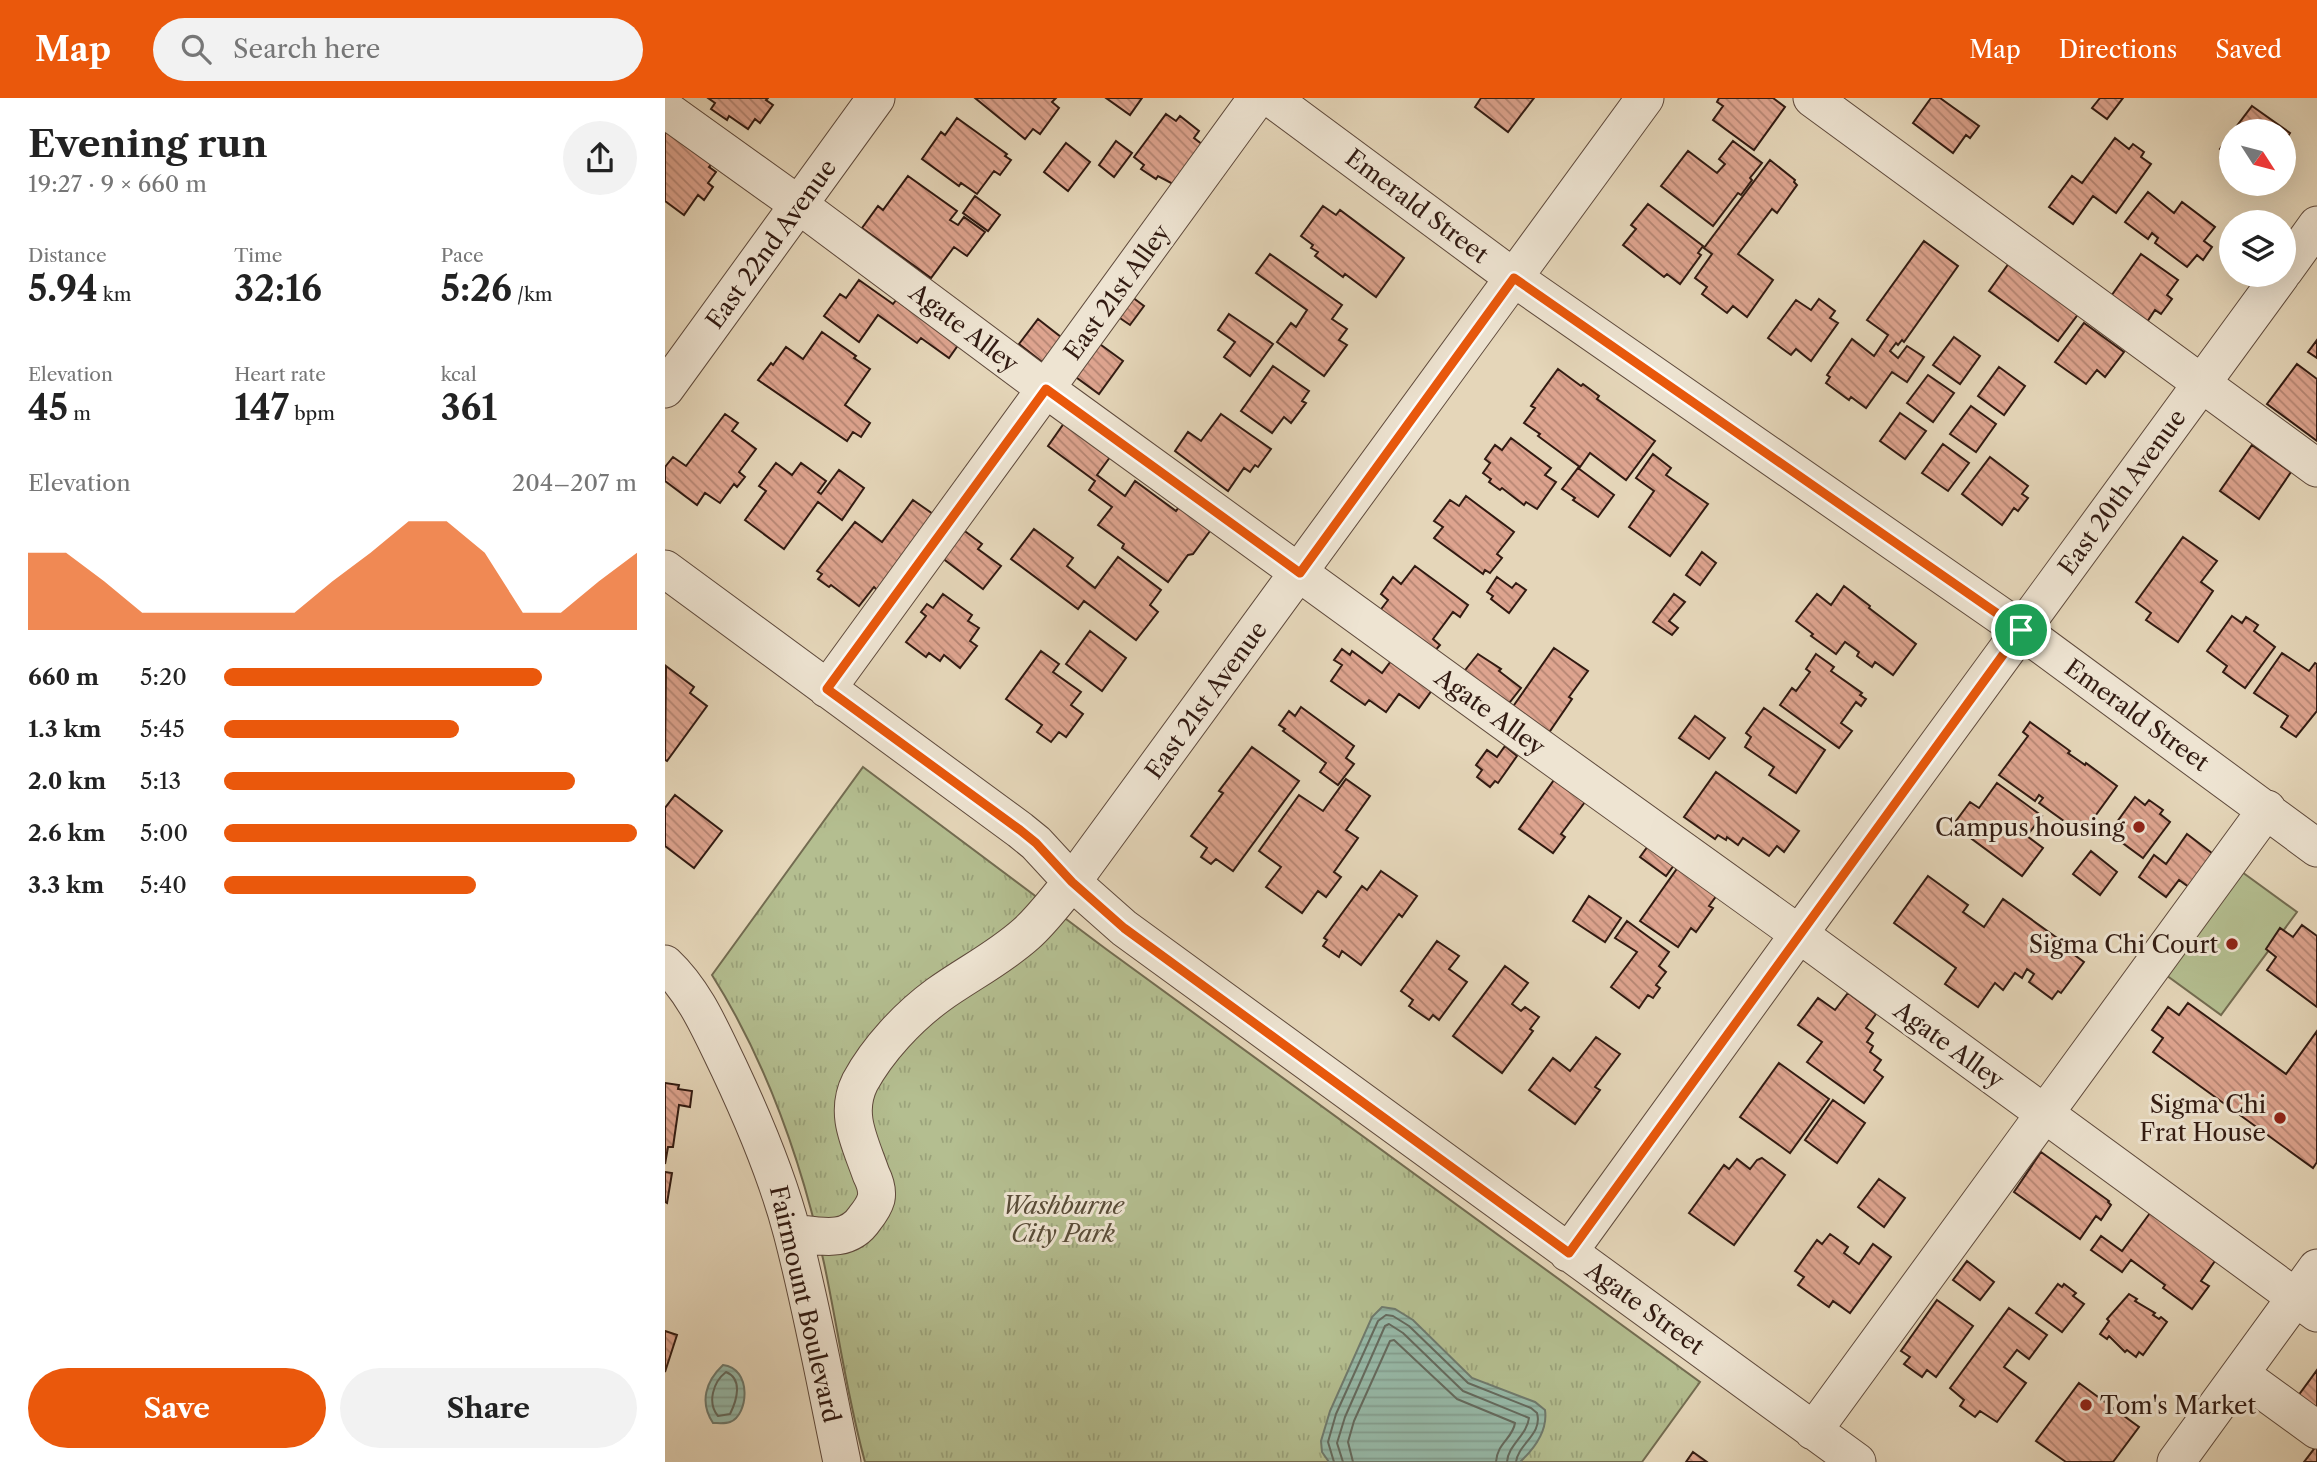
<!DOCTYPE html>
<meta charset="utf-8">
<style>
:root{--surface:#fff;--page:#f2f2f2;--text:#222;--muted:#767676;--accent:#ea580c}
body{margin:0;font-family:"Libre Caslon Text",serif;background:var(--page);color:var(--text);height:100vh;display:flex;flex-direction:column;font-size:26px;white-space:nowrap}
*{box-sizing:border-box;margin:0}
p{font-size:23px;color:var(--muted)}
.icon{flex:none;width:38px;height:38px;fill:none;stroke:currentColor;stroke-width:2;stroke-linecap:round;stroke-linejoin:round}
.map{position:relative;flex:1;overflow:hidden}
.side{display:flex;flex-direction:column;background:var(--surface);width:665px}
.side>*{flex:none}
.needle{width:46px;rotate:126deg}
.buttons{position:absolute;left:1554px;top:21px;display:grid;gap:14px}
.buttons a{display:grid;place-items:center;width:77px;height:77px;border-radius:50%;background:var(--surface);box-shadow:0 7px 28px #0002;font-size:35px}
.pin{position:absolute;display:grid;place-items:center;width:60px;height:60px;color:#fff;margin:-30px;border:4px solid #fff;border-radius:50%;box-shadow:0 2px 7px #0007}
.round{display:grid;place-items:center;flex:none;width:74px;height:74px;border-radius:37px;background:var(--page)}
.summary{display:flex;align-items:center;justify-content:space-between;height:119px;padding:0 28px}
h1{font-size:38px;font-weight:800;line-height:52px}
.metrics{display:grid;grid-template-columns:repeat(3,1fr);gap:10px;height:119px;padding:7px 28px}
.metrics div{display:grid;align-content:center}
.metrics b{font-size:35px;font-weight:800}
.metrics small{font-size:19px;font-weight:400}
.metrics p{font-size:19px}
.chart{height:196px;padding:14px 28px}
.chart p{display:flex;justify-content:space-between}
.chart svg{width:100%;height:126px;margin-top:7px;fill:var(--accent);opacity:.7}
.button{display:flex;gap:14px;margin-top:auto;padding:14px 28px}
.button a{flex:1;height:80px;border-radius:42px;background:var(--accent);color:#fff;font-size:28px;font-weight:800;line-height:80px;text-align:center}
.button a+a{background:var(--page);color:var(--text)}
ul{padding:0 28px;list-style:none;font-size:23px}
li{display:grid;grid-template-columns:112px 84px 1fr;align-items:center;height:52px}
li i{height:18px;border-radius:9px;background:var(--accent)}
header{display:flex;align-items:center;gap:42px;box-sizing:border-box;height:98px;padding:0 35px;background:var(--accent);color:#fff}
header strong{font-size:33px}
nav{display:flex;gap:38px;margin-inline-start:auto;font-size:24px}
.search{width:490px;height:63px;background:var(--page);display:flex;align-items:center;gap:18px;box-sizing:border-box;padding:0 24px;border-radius:38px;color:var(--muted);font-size:26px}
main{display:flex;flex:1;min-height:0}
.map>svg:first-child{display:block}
</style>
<header>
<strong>Map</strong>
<div class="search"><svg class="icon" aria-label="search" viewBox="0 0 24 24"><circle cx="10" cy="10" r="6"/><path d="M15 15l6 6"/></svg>Search here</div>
<nav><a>Map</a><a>Directions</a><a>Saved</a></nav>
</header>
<main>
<section class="side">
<div class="summary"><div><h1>Evening run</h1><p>19:27 · 9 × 660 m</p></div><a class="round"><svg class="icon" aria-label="share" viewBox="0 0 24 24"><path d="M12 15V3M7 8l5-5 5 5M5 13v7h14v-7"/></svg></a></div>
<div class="metrics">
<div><p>Distance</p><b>5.94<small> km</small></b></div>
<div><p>Time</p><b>32:16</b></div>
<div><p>Pace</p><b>5:26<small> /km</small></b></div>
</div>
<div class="metrics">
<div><p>Elevation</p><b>45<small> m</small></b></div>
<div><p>Heart rate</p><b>147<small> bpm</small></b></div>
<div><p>kcal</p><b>361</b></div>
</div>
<div class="chart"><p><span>Elevation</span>204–207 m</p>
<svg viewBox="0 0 160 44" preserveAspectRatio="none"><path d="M0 44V17L10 17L20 27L30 38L40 38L50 38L60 38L70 38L80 27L90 17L100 6L110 6L120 17L130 38L140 38L150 27L160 17V44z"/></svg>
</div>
<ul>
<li><b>660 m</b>5:20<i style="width:77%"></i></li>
<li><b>1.3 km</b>5:45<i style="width:57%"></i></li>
<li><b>2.0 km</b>5:13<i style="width:85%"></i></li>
<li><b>2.6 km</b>5:00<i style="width:100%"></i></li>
<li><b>3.3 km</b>5:40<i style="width:61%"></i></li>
</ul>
<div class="button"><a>Save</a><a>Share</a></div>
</section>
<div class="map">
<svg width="1652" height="1364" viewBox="0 0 1652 1364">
<defs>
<pattern id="park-tufts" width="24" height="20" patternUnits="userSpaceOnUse" patternTransform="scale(1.75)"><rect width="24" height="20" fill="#b4be90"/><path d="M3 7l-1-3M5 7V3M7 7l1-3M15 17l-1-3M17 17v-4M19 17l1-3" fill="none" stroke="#9ba37b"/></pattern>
<pattern id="water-rules" width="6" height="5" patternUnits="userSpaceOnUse" patternTransform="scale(1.75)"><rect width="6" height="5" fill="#97baa9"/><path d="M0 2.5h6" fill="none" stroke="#839f90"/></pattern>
<pattern id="building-back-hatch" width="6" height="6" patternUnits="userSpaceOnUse" patternTransform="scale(1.75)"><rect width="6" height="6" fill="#dea48f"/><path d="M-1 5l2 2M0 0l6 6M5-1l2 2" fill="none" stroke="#b58573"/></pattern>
</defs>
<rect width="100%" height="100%" fill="#e5d6b9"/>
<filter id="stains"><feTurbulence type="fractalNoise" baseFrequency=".00286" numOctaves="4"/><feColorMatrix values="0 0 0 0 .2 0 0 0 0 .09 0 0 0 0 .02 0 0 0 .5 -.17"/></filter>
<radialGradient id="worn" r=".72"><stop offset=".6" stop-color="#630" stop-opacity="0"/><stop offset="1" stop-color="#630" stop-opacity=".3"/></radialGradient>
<path fill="url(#park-tufts)" stroke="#736c51" stroke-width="2" d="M198 669 441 851 1035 1284 977 1364H200C182 1299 173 1231 159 1165 137 1065 101 963 47 877Z"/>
<path fill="#b4be90" stroke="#736c51" stroke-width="2" d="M1577 774 1632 814 1556 917 1501 877Z"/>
<path fill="url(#water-rules)" stroke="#6f7a6d" stroke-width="2" d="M717 1209 730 1211 748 1222 807 1280 870 1304 880 1312C883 1333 870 1350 855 1364H664L657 1354 656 1343 665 1313 707 1219Z
M58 1267C87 1270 84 1317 65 1324 60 1326 53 1325 48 1325 34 1304 41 1283 58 1267Z"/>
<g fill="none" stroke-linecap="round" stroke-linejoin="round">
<path stroke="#646a5e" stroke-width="2" d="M61 1274C78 1281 72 1302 65 1316L53 1318C42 1305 48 1284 61 1274Z
M669 1364 663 1344 671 1316 713 1223 721 1217 728 1218 744 1228 803 1285 866 1310 872 1315C878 1336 853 1346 851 1364
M678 1364 672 1345 680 1319 720 1228 724 1226 738 1235 798 1293 864 1320C862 1337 843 1347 842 1364
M688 1364 683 1344 689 1323 725 1243 729 1242 792 1301 850 1325C848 1340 832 1345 831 1364"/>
</g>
<path fill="url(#building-back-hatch)" stroke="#321b12" stroke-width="2" d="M43 0H103L101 2 108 7 95 25 90 21 83 31 64 18 62 22 46 11 50 5Z
M310 0H391L387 4 394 10 375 36 368 31 360 41Z
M441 0H477L465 17Z
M816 0H869L843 34 810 9Z
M1054 0H1108L1120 9 1089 52 1048 22 1058 8 1052 4Z
M1266 0H1275L1314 28 1305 40 1301 37 1288 55 1248 25Z
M1435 0H1458L1442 21 1427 10Z
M1587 8 1625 35 1619 44V33H1568Z
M501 16 511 23 515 18 534 33 529 40 538 47 508 86 493 78 491 81 476 71 479 67 469 59Z
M0 20 50 62 44 69 51 74 43 85 48 89 39 102 33 97 19 117 0 103Z
M292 20 342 56 340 58 346 62 335 77 329 73 312 96 296 85 294 88 257 61 276 34 280 37Z
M1566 35V59L1555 51Z
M1450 40 1464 51 1468 46 1479 54 1476 59 1486 66 1451 115 1428 98 1408 126 1384 109 1407 78 1417 85Z
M451 43 467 55 449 79 434 67Z
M1068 43 1097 65 1085 80 1087 82 1076 97 1073 95 1048 128 996 88 1023 53 1052 75 1060 66 1054 61Z
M401 45 425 64 403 93 379 74Z
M1105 62 1130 82 1129 84 1132 87 1112 115 1107 111 1073 156 1108 182 1082 219 1068 208 1062 215 1037 196 1042 189 1030 180 1047 156 1039 150Z
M243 78 292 113 285 122 293 127 299 119 320 134 302 158 289 149 266 180 197 130 213 108 218 112Z
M1483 94 1509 115 1517 104 1550 129 1539 143 1547 149 1538 162 1532 157 1522 169 1490 145 1493 140 1487 135 1483 141 1460 124Z
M310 98 335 117 323 133 298 115Z
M983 106 1038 148 1033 155 1036 157 1015 186 1002 176 999 179 958 147 971 131 966 127Z
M658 108 671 117 675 112 739 160 711 199 680 176 678 179 650 158 653 154 646 150 648 147 636 138Z
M1259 143 1293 168 1239 244 1237 242 1233 247 1231 245 1225 253 1233 260 1242 248 1259 259 1242 284 1227 274 1201 310 1186 299 1184 302 1161 285 1165 279 1162 277 1187 241 1209 258 1223 237 1202 222Z
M605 156 677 207 667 221 682 231 674 242 682 247 659 278 612 244 626 225 631 229 642 212 591 175Z
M1476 156 1513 182 1502 197 1507 201 1496 216 1490 212 1480 227 1444 201Z
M1347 161 1417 211 1393 243 1324 193Z
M194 182 228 206 232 201 296 243 284 260 256 240 252 245 213 217 194 244 159 218 175 196 181 200Z
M467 199 479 208 465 227 452 218Z
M1154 201 1170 213 1165 220 1173 225 1146 263 1131 251 1126 257 1103 240 1131 202 1146 212Z
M564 216 608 246 585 278 559 259 570 244 553 232Z
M373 221 401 243 381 267 354 246Z
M1419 225 1459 254 1440 279 1432 272 1421 286 1390 264Z
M157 234 191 258 189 260 205 271 180 307 205 325 196 339 188 334 182 343 93 282 106 265 108 267 121 249 138 261Z
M1289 239 1315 258 1295 286 1268 267Z
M1652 242V260L1643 254Z
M432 244 458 263 434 296 408 277Z
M1632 266 1652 281V343L1602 306Z
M608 268 644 293 637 303 641 305 626 325 619 319 607 335 576 313Z
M1334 269 1360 288 1339 317 1313 298Z
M893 271 916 288 918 286 934 298 932 301 990 343 961 382 925 355 915 369 873 338 875 336 859 325 870 310 866 308Z
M1263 277 1289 295 1268 324 1242 305Z
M1306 308 1331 326 1311 354 1285 336Z
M1235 315 1261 333 1240 361 1215 343Z
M60 316 73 325 67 333 91 351 74 374 80 379 72 389 69 386 55 405 40 395 32 407 0 383V369L8 359 21 368Z
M556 316 606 351 593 369 590 367 585 374 579 370 563 393 510 353 523 334 536 343Z
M402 321 448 355 432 377 460 398 470 383 511 413 517 405 548 429 528 456 523 457 503 484 457 450 459 446 433 427 447 409 424 392 430 383 383 348Z
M846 340 886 370 880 377 891 384 872 411 861 404 859 407 837 390 835 392 824 384 826 381 818 375 825 365 820 361 830 347 837 352Z
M1278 346 1304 365 1283 393 1257 375Z
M1587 347 1626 374 1594 421 1555 393Z
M988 356 1006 370 1001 377 1043 406 1005 458 964 429 989 393 971 380Z
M1325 359 1363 388 1357 396 1363 400 1353 413 1349 410 1337 427 1297 396Z
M111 365 127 377 136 365 161 383 153 394 156 396 174 372 199 390 177 422 153 404 119 451 80 422 101 393 94 388Z
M913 370 949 397 933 419 908 402 910 400 897 391Z
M801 398 849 434 832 456 837 460 825 475 820 472 818 476 769 440 778 429 769 423 785 402 794 408Z
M248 402 268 416 212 492 209 489 194 508 166 487 164 489 153 481 157 476 152 473 190 424 217 444Z
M293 428 317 446 313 451 336 468 318 491 272 456Z
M369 431 408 460 402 468 430 490 453 459 496 492 485 507 493 514 471 542 419 503 413 511 346 461Z
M1518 439 1552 463 1536 484 1548 493 1513 544 1481 522 1486 515 1471 504Z
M1037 454 1051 465 1035 487 1021 477Z
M750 468 803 507 795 519 788 514 768 541 775 547 769 554 714 514 723 502 716 496 728 479 736 486Z
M832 479 847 490 851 485 861 492 844 515 826 501 828 498 822 494Z
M1179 488 1205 508 1204 510 1251 546 1228 577 1210 564 1207 569 1192 558 1194 554 1180 544 1171 556 1146 538 1148 536 1131 523 1152 496 1166 507Z
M278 496 307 517 303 523 314 530 305 543 312 548 295 570 279 557 275 563 264 555 261 559 241 544 261 518 256 514 262 506 268 510Z
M1009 496 1020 504 1004 523 1013 530 1007 537 988 524Z
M1567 518 1577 525 1581 519 1593 527 1589 533 1610 549 1580 590 1558 574 1562 568 1542 553Z
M425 533 461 560 437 593 401 566Z
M889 550 923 573 904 599 907 601 883 636 847 610Z
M677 551 685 557 687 553 717 575 729 559 770 588 754 610 734 596 721 614 704 602 700 607 666 583 677 567 669 562Z
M376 553 394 566 388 574 416 594 406 607 418 616 401 639 394 634 386 644 372 634 377 627 341 601Z
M1617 555 1644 573 1650 565 1652 566V613L1631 639 1616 629 1623 618 1589 595Z
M813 556 836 571 834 573 856 590 841 609 797 576Z
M1151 556 1169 569 1166 573 1197 595 1195 597 1201 601 1196 608 1191 604 1176 625 1187 633 1174 650 1115 607 1127 590 1131 593 1145 574 1141 571Z
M1 568 29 589 25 595 42 608 2 663 0 662Z
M636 609 689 648 681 660 689 666 673 687 655 674 661 665 618 633 620 631 614 627 624 613 630 618Z
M1099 610 1160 652 1131 695 1104 677 1109 669 1080 649 1086 639 1081 635Z
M1030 618 1060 640 1044 661 1014 640Z
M1365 624 1405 653 1403 655 1420 667 1421 665 1452 688 1417 736 1374 705 1378 700 1374 697 1370 703 1334 677 1363 638 1358 634Z
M840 648 852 658 833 685 830 683 825 689 812 679 817 672 811 667 822 652 832 659Z
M587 649 634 683 568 773 551 761 546 766 536 759 542 750 526 738 558 695 554 693Z
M1051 674 1134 733 1119 754 1112 748 1104 758 1078 740 1073 747 1062 739 1061 742 1053 737 1050 741 1019 719Z
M681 681 705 698 681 732 693 740 669 774 676 779 661 799 653 793 637 815 601 789 616 769 594 753 634 697 658 713Z
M889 682 920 704 896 736 900 739 888 755 854 731Z
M1332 685 1377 718 1362 738 1378 750 1357 778 1288 727 1305 704 1314 710Z
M10 697 57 733 29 770 0 748V710Z
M1470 699 1480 707 1484 702 1498 712 1495 716 1505 724 1478 760 1444 735Z
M1522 736 1552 759 1528 792 1514 782 1501 799 1474 779 1489 757 1501 766Z
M986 744 1012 763 1001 778 975 759Z
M1426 753 1452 774 1435 797 1408 776Z
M1016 765 1055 793 1044 808 1048 810 1031 834 1026 830 1013 849 975 823Z
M716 773 752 798 737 819 734 816 696 867 677 853 674 859 658 848 662 842 659 840 697 788 702 792Z
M1263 778 1303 807 1298 814 1319 829 1338 801 1406 850 1404 853 1419 864 1396 895 1393 893 1387 901 1364 884 1369 876 1362 871 1357 880 1350 875 1338 892 1330 885 1313 909 1280 886 1291 870 1229 825Z
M924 798 956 820 940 844 908 823Z
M962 823 1004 854 994 868 1001 874 991 887 995 890 988 900 983 897 974 910 946 889 972 854 950 840Z
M1637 827 1652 838V909L1602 872 1611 859 1601 851 1615 830 1628 839Z
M772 843 794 858 784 871 802 884 774 922 768 917 764 922 744 908 748 902 736 893Z
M840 868 863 885 847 906 856 913 860 909 874 919 865 931 868 933 837 975 788 938Z
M1183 895 1211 916 1201 930 1208 935 1202 944 1208 948 1205 954 1216 962 1209 972 1218 979 1199 1005 1142 964 1157 944 1133 927 1153 900 1170 912Z
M1523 905 1621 976 1652 933V1064L1648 1070 1488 954 1498 940 1487 932 1503 909 1514 917Z
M931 939 955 956 930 989 935 992 910 1026 864 992 888 960 905 973Z
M1114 965 1164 1001 1125 1055 1075 1019Z
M0 985 14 987 13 991 27 993 25 1009 14 1007 8 1049H3L0 1066Z
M1168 1002 1200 1025 1172 1065 1140 1042Z
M1376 1054 1444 1103 1443 1104 1446 1107 1436 1122 1431 1118 1415 1141 1349 1094Z
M1097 1060 1120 1077 1069 1147 1024 1115 1059 1067 1064 1071 1072 1061 1085 1071 1092 1062Z
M0 1074 7 1075 2 1105 0 1104Z
M1214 1081 1240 1100 1219 1129 1193 1109Z
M1485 1115 1552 1160 1536 1183 1544 1188 1527 1211 1498 1190 1500 1187 1466 1162 1457 1174 1426 1152 1436 1138 1457 1153Z
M1165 1136 1183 1149 1179 1155 1194 1166 1208 1146 1226 1159 1185 1215 1168 1203 1164 1209 1133 1187 1139 1179 1130 1173 1152 1142 1157 1146Z
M1302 1163 1329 1184 1315 1202 1288 1182Z
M1393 1186 1397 1189 1399 1186 1411 1195 1408 1198 1419 1206 1397 1234 1371 1215Z
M1464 1196 1472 1201 1470 1203 1490 1215 1488 1217 1494 1221 1496 1219 1502 1224 1478 1257 1474 1254 1471 1259 1462 1252 1460 1254 1444 1238 1442 1241 1435 1236 1444 1223 1442 1221Z
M1272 1202 1308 1228 1271 1279 1262 1272 1257 1279 1239 1266 1245 1259 1236 1253Z
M1344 1210 1382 1237 1364 1261 1352 1252 1339 1269 1361 1285 1332 1324 1315 1313 1310 1319 1295 1308 1299 1302 1285 1290Z
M0 1233 12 1237 0 1274Z
M1652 1272V1312L1633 1298Z
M1414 1285 1474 1329 1448 1364H1401L1371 1343Z
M1652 1347V1364H1639Z
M1028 1354 1042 1364H1021Z"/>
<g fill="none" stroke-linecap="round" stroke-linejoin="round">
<defs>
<path id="minor" d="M606 0 849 180 1356 532 1652 750
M1147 0 1652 370
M0 11 134 107 381 291 885 657 1134 836 1652 1215
M1619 173 1652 127
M0 291 211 0
M0 471 355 732 371 745 407 784 459 830 1192 1364
M162 591 592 0
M0 866C30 894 46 933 64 970 89 1023 112 1077 127 1134 147 1210 161 1288 177 1364
M128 1135C155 1138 183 1146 200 1120 204 1115 209 1108 211 1101 213 1092 210 1084 206 1076 195 1044 179 1016 195 984 213 951 243 919 273 897 302 876 333 861 361 836 378 821 392 801 407 784L980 0
M903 1155 1134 836 1616 177
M1575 1276 1652 1332
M1148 1333 1602 711
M1511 1364 1652 1170"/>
</defs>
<use href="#minor" stroke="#5f4a3c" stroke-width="39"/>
<use href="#minor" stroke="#eee4d2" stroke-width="37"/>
</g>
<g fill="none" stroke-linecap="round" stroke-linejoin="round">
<defs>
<path id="route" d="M849 180 1356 532 904 1155 459 830 407 784 371 745 355 732 162 591 381 291 635 475Z"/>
</defs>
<use href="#route" stroke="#fff" stroke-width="14"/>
<use href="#route" stroke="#ea580c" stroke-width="9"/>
</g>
<g fill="#8f2418" stroke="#eee4d2" stroke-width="2.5">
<circle cx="1474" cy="729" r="7"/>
<circle cx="1567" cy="846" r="7"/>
<circle cx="1615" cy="1020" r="7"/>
<circle cx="1421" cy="1307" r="7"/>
</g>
<g text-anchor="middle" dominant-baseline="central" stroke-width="6" stroke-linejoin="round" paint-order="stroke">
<g font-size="24" fill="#321b12" stroke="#eee4d2">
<text transform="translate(752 108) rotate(37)">Emerald Street</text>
<text transform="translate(106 146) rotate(-54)">East 22nd Avenue</text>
<text transform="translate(452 194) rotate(-54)">East 21st Alley</text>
<text transform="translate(299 230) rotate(37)">Agate Alley</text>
<text transform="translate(1457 394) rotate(-54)">East 20th Avenue</text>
<text transform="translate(541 602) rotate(-54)">East 21st Avenue</text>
<text transform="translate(825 614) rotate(36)">Agate Alley</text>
<text transform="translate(1472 617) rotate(36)">Emerald Street</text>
<text transform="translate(1284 947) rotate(36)">Agate Alley</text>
<text transform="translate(140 1206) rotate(77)">Fairmount Boulevard</text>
<text transform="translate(980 1210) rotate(36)">Agate Street</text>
</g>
<g font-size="24" fill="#321b12" stroke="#eee4d2" text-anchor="end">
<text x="1460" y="729">Campus housing</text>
<text x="1553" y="846">Sigma Chi Court</text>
<text x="1601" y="1006">Sigma Chi<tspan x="1601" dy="28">Frat House</tspan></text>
<text x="1435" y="1307" text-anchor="start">Tom's Market</text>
</g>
<g font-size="24" font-style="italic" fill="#594c38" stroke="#eee4d2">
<text x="398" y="1107">Washburne<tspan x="398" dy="28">City Park</tspan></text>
</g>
</g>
<rect width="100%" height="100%" filter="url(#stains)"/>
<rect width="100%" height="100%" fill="url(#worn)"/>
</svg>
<div class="buttons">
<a><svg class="needle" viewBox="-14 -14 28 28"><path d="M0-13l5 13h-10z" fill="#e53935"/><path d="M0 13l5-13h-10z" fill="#767676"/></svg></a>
<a><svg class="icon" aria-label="layers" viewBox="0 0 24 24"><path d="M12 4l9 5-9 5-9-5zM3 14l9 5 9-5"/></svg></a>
</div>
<div class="pin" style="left:1356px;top:532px;background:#1e9e55"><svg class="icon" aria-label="arrive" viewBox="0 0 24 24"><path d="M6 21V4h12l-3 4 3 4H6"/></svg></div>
</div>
</main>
